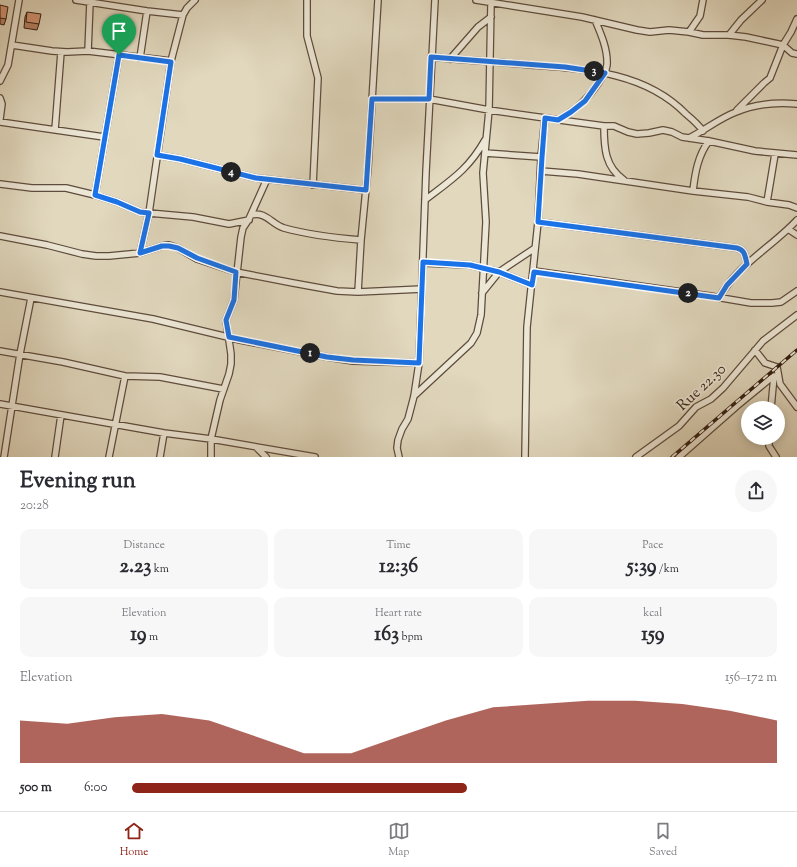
<!DOCTYPE html>
<meta charset="utf-8">
<style>
:root{--surface:#fff;--page:#f7f7f7;--text:#2b2b33;--muted:#7c7c81;--line:#e1e1e2;--accent:#8f2418}
body{margin:0;font-family:"Sorts Mill Goudy",serif;background:var(--page);color:var(--text);height:100vh;display:flex;flex-direction:column;font-size:15px;white-space:nowrap}
*{box-sizing:border-box;margin:0}
p{font-size:13px;color:var(--muted)}
.icon{flex:none;width:22px;height:22px;fill:none;stroke:currentColor;stroke-width:2;stroke-linecap:round;stroke-linejoin:round}
.map{position:relative;height:457px;overflow:hidden}
.details{display:flex;flex-direction:column;background:var(--surface);flex:1}
.details>*{flex:none}
.controls{position:absolute;left:741px;top:401px;display:grid;gap:8px}
.controls a{display:grid;place-items:center;width:44px;height:44px;border-radius:50%;background:var(--surface);box-shadow:0 2px 10px #0003;font-size:20px}
.pin{position:absolute;display:grid;place-items:center;width:34px;height:34px;color:#fff;margin:-41px -17px;border-radius:50% 50% 50% 0;rotate:-45deg;box-shadow:0 0 4px #0007}
.pin .icon{rotate:45deg}
.km{position:absolute;width:20px;height:20px;margin:-10px;border-radius:50%;background:#222;color:#fff;font-size:11px;line-height:20px;text-align:center}
.round{display:grid;place-items:center;flex:none;width:42px;height:42px;border-radius:21px;background:var(--page)}
.headline{display:flex;align-items:center;justify-content:space-between;height:68px;padding:0 20px}
h1{font-size:22px;font-weight:700;line-height:30px}
.figures{display:grid;grid-template-columns:repeat(3,1fr);gap:6px;height:68px;padding:4px 20px}
.figures div{display:grid;align-content:center;border-radius:10px;background:var(--page);text-align:center}
.figures b{font-size:20px;font-weight:700}
.figures small{font-size:11px;font-weight:400}
.figures p{font-size:11px}
.chart{height:112px;padding:8px 20px}
.chart p{display:flex;justify-content:space-between}
.chart svg{width:100%;height:72px;margin-top:4px;fill:var(--accent);opacity:.7}
ul{padding:0 20px;list-style:none;font-size:13px}
li{display:grid;grid-template-columns:64px 48px 1fr;align-items:center;height:30px}
li i{height:10px;border-radius:5px;background:var(--accent)}
.tabs{display:flex;justify-content:space-around;align-items:center;height:56px;border-top:1px solid var(--line);background:var(--surface);font-size:11px;color:var(--muted)}
.tabs a{display:grid;justify-items:center;gap:2px}
.tabs .current{color:var(--accent)}
.map>svg:first-child{display:block}
</style>
<div class="map">
<svg width="797" height="457" viewBox="0 0 797 457">
<rect width="100%" height="100%" fill="#e1d8be"/>
<filter id="stains"><feTurbulence type="fractalNoise" baseFrequency=".005" numOctaves="4"/><feColorMatrix values="0 0 0 0 .2 0 0 0 0 .09 0 0 0 0 .02 0 0 0 .5 -.17"/></filter>
<radialGradient id="worn" r=".72"><stop offset=".6" stop-color="#630" stop-opacity="0"/><stop offset="1" stop-color="#630" stop-opacity=".3"/></radialGradient>
<g fill="none" stroke-linecap="round" stroke-linejoin="round">
<defs>
<path id="minor" d="M76 0 147 11 183 15
M307 0V36L318 78 313 185
M476 0 582 17 637 30 650 32 669 30 689 32 703 35H729L746 37 783 45 792 53 797 54
M689 32 700 16 703 0
M729 35 741 20 762 0
M12 45 52 51 67 52 88 51 171 61
M88 51 90 2
M431 57C465 60 498 62 531 65 586 69 645 72 686 114 692 119 698 124 703 131
M140 58 147 11
M450 59 478 27 491 17
M0 81 8 65 19 0
M0 98 2 104 0 119
M372 99H429L489 110 545 118 604 126H614L628 132 637 134 649 133 663 130 672 132 682 137 709 141 755 151 797 155
M737 110 764 83 770 78 783 45 791 32 797 19
M558 120C577 109 587 100 599 82 602 77 606 72 607 65 608 50 601 34 595 20
M0 122 104 137
M604 126C604 148 605 167 624 180
M55 130 61 52
M689 138C705 130 720 118 736 112 755 104 776 102 797 104
M485 153 541 157
M157 155 180 159 256 178 366 190
M541 171 578 174 693 191 748 197 767 202 789 205 797 208
M0 184 32 188H66L95 195 117 202 140 212 149 213 193 217 229 224 249 220
M693 191C695 173 698 155 709 141
M95 195 119 55
M425 200C451 180 468 170 485 140
M767 202 775 154
M251 215C266 211 271 224 284 228 309 235 336 238 361 240
M538 222 737 248C745 250 745 256 747 264
M788 229 797 235
M0 236 47 245 82 254 96 256H109L140 253 162 246 169 245 178 248 197 259 236 272 293 283 337 291 358 292 422 289
M140 253 149 213 171 61 183 15 187 8 195 0
M423 263 470 265 499 272 532 285
M534 271 710 296 751 303H772L781 302 797 291
M0 292 153 319 240 340 327 357 353 361 419 363
M358 292 361 240 368 168 378 0
M482 293 499 272 535 248
M719 298C737 265 772 247 797 220
M755 350 765 363 777 367 780 384 797 407
M0 351 63 362 125 376 160 377 223 389
M414 396 471 343 477 333 481 315 486 222 483 173 489 110 491 3
M0 404 164 433 211 439 315 457
M771 408 774 376
M769 438V446L776 457
M257 448 266 457
M4 457 20 354 31 298
M55 457 61 415
M109 457 125 376
M160 457 164 433
M211 457V439L220 400 229 374 231 364V354L226 320 234 300 241 237 243 228 249 219 267 179
M399 457 397 448 398 440 402 429 408 419 414 396 419 363 426 172 435 0
M525 457 527 327 538 222 541 157 545 118
M636 457 679 426 696 407 711 399 723 388 763 341 797 315
M679 457 737 406 771 378 778 375"/>
</defs>
<use href="#minor" stroke="#5e4c3d" stroke-width="8"/>
<use href="#minor" stroke="#ece6d5" stroke-width="5.5"/>
<defs>
<path id="rail" d="M672 457 797 350"/>
</defs>
<use href="#rail" stroke="#321d12" stroke-width="3.5"/>
<use href="#rail" stroke="#ece6d5" stroke-width="2" stroke-dasharray="6" stroke-linecap="butt"/>
</g>
<path fill="#b88265" stroke="#321d12" d="M0 5 6 19 4 25 0 24Z
M27 12 39 24 37 30 24 28 25 17Z"/>
<path fill="#d69776" stroke="#321d12" d="M0 5 8 7 6 19 0 18Z
M27 12 41 14 39 24 26 22Z"/>
<g fill="none" stroke-linecap="round" stroke-linejoin="round">
<defs>
<path id="route" d="M119 55 171 62 157 155 180 159 256 178 366 190 372 99H429L431 57 565 67 605 73 585 101 571 112 558 120 545 118 542 157 538 222 737 248C745 250 745 256 747 264L727 285 719 298 534 272 532 285 499 272 470 265 423 262 419 363 353 360 327 357 229 337 226 320 234 300 236 272 197 258 178 248 169 246H162L140 253 149 213 140 212 117 202 95 195Z"/>
</defs>
<use href="#route" stroke="#fff" stroke-width="8"/>
<use href="#route" stroke="#1a73e8" stroke-width="5"/>
</g>
<g text-anchor="middle" dominant-baseline="central" stroke-width="3.5" stroke-linejoin="round" paint-order="stroke">
<g font-size="15" fill="#321d12" stroke="#ece6d5">
<text transform="translate(702 388) rotate(-43)">Rue 22.30</text>
</g>
</g>
<rect width="100%" height="100%" filter="url(#stains)"/>
<rect width="100%" height="100%" fill="url(#worn)"/>
</svg>
<div class="controls">
<a><svg class="icon" aria-label="layers" viewBox="0 0 24 24"><path d="M12 4l9 5-9 5-9-5zM3 14l9 5 9-5"/></svg></a>
</div>
<div class="pin" style="left:119px;top:55px;background:#1e9e55"><svg class="icon" aria-label="arrive" viewBox="0 0 24 24"><path d="M6 21V4h12l-3 4 3 4H6"/></svg></div>
<b class="km" style="left:310px;top:353px">1</b>
<b class="km" style="left:688px;top:293px">2</b>
<b class="km" style="left:594px;top:71px">3</b>
<b class="km" style="left:231px;top:172px">4</b>
</div>
<section class="details">
<div class="headline"><div><h1>Evening run</h1><p>20:28</p></div><a class="round"><svg class="icon" aria-label="share" viewBox="0 0 24 24"><path d="M12 15V3M7 8l5-5 5 5M5 13v7h14v-7"/></svg></a></div>
<div class="figures">
<div><p>Distance</p><b>2.23<small> km</small></b></div>
<div><p>Time</p><b>12:36</b></div>
<div><p>Pace</p><b>5:39<small> /km</small></b></div>
</div>
<div class="figures">
<div><p>Elevation</p><b>19<small> m</small></b></div>
<div><p>Heart rate</p><b>163<small> bpm</small></b></div>
<div><p>kcal</p><b>159</b></div>
</div>
<div class="chart"><p><span>Elevation</span>156–172 m</p>
<svg viewBox="0 0 160 44" preserveAspectRatio="none"><path d="M0 44V18L10 20L20 16L30 14L40 18L50 28L60 38L70 38L80 28L90 18L100 10L110 8L120 6L130 6L140 8L150 12L160 18V44z"/></svg>
</div>
<ul>
<li><b>500 m</b>6:00<i style="width:52%"></i></li>
</ul>
</section>
<nav class="tabs">
<a class="current"><svg class="icon" aria-label="home" viewBox="0 0 24 24"><path d="M3 11l9-7 9 7M6 9v11h12V9"/></svg>Home</a>
<a><svg class="icon" aria-label="map" viewBox="0 0 24 24"><path d="M3 6l6-2 6 2 6-2v14l-6 2-6-2-6 2zM9 4v14M15 6v14"/></svg>Map</a>
<a><svg class="icon" aria-label="saved" viewBox="0 0 24 24"><path d="M7 4h10v16l-5-4-5 4z"/></svg>Saved</a>
</nav>
